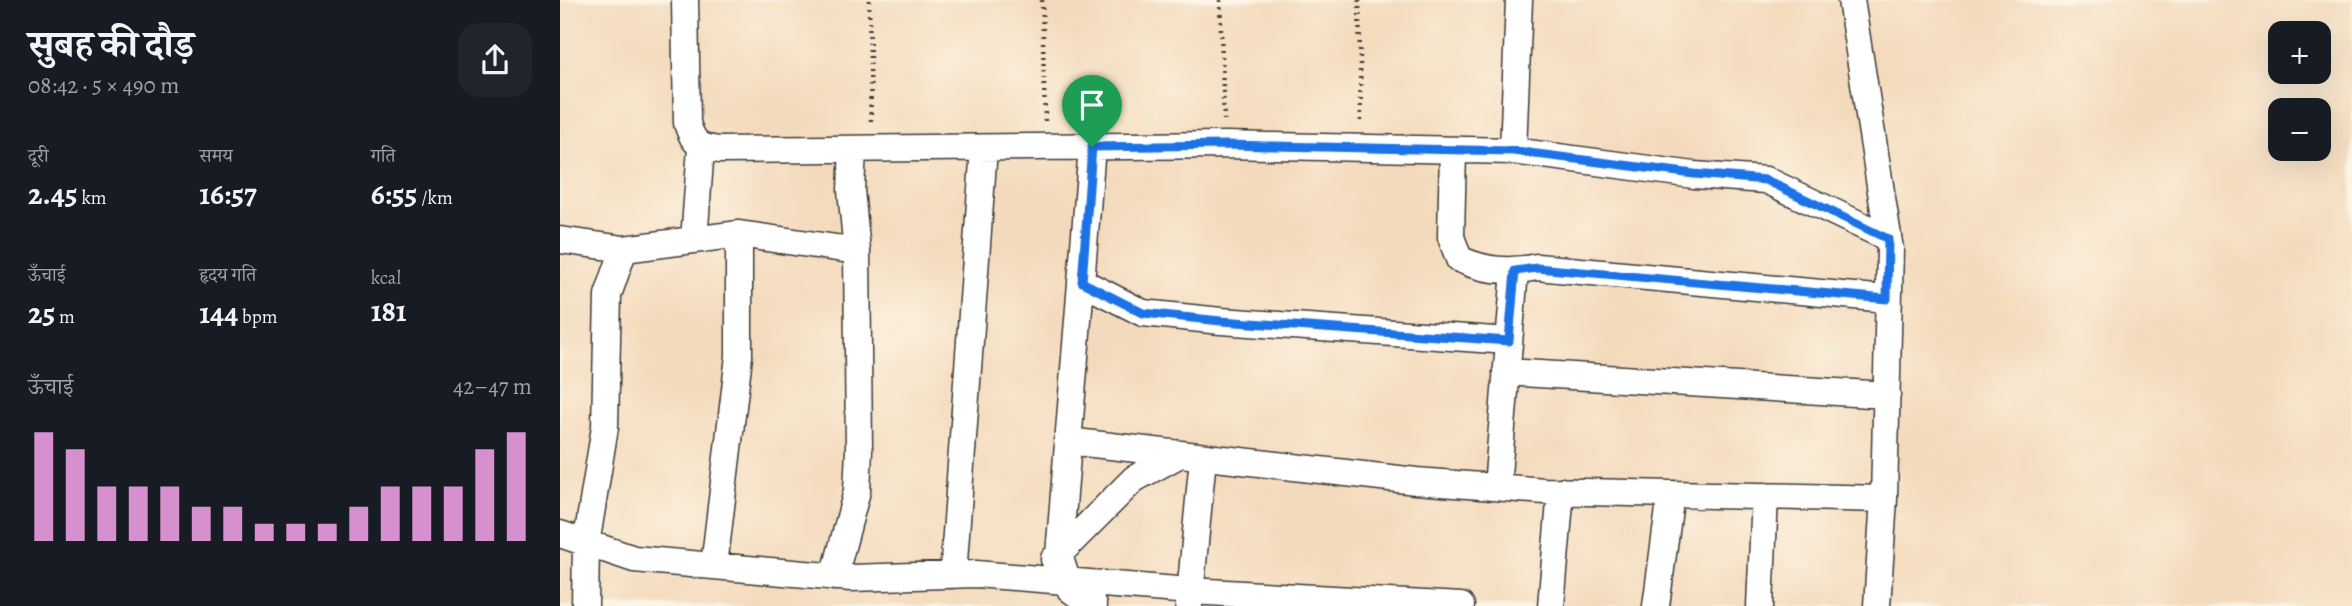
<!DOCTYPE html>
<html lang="hi">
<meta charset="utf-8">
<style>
:root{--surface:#171b24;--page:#20242c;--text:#f1f3f6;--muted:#9ea1a6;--accent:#d690ce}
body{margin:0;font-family:Alegreya,"Noto Serif Devanagari",serif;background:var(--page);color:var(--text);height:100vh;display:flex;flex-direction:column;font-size:26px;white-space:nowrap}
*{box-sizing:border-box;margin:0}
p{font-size:23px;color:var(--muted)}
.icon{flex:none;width:38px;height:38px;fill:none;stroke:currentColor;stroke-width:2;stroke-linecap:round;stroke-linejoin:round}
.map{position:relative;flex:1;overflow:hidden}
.panel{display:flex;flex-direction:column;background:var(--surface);width:560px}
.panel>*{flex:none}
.controls{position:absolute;left:1708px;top:21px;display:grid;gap:14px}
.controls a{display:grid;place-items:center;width:63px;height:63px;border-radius:14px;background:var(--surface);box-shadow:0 7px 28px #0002;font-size:35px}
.pin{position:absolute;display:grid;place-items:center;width:60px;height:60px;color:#fff;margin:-72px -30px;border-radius:50% 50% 50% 0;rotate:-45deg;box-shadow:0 0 7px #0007}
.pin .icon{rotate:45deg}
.round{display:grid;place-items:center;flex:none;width:74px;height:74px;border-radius:21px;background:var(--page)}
.overview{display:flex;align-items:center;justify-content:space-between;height:119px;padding:0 28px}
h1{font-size:38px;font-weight:700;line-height:52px}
.stats{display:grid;grid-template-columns:repeat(3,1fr);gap:10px;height:119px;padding:7px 28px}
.stats div{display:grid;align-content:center}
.stats b{font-size:30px;font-weight:700}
.stats small{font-size:19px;font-weight:400}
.stats p{font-size:19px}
.chart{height:196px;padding:14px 28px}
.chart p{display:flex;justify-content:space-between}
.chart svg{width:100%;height:126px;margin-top:7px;stroke:var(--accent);stroke-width:6}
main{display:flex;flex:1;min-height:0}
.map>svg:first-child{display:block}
</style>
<main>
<section class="panel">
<div class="overview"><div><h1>सुबह की दौड़</h1><p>08:42 · 5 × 490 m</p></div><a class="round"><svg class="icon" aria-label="share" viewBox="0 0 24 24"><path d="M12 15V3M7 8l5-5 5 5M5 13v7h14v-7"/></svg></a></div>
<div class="stats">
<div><p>दूरी</p><b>2.45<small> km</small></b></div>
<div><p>समय</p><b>16:57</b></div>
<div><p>गति</p><b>6:55<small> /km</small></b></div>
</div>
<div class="stats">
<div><p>ऊँचाई</p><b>25<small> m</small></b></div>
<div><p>हृदय गति</p><b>144<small> bpm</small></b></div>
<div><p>kcal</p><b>181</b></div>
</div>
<div class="chart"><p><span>ऊँचाई</span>42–47 m</p>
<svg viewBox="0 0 160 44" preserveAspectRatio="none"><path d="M5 44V6M15 44V12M25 44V25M35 44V25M45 44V25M55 44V32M65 44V32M75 44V38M85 44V38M95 44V38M105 44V32M115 44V25M125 44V25M135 44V25M145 44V12M155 44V6"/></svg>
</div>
</section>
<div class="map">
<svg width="1792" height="606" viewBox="0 0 1792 606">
<rect width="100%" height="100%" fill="#fcf5e5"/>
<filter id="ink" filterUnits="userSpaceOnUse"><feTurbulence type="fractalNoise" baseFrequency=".0143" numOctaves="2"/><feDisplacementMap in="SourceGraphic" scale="14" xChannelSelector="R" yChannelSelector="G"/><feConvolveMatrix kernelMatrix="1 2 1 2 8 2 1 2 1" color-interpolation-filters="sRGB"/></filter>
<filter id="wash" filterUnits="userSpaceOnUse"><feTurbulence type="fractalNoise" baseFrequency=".00686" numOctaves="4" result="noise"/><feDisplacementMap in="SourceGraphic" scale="28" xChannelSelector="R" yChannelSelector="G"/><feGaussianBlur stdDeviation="1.57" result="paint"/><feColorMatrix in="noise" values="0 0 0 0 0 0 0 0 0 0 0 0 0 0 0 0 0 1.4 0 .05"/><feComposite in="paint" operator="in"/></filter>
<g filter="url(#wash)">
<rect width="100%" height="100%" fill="#f4dabc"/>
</g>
<g filter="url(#ink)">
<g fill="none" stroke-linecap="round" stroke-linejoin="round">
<defs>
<path id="minor" d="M125 0 127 123C133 143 139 148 160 150L665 145 953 151 1134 175 1206 180 1328 238
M1291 0 1330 249 1324 499 1317 606
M532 147 499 555 510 589 533 606
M893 150 891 237 899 259C925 271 949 273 977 267L1327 299
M953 151 959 0
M0 240 64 249 179 234 297 251
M134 240 141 148
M522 282 583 313 661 321 949 341
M946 372 1327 395
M507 441 856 481 985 491 1324 499
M937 487 955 271
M0 534 74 559 291 578 416 574 630 591 901 606
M494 559 574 479 620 454
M154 566 179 356V234
M393 575 424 148
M274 577 297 491 299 450 297 251 291 190 293 149
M25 606 26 545 45 427 48 295 64 249
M629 606 643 457
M991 606 1001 491
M1096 606 1111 494
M1200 606 1205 496"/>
</defs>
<use href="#minor" stroke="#3c3834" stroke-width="29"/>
<path stroke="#3c3834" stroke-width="4.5" stroke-dasharray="2 5" stroke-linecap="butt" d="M309 0 311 124
M482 0 485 122
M660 0 664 120
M799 0 801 124"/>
<use href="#minor" stroke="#fff" stroke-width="26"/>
</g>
</g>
<g fill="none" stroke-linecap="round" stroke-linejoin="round" filter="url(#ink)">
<defs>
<path id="route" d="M665 145 953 151 1134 174 1206 180 1328 239 1327 299 977 268 955 271 949 341 661 321 583 313 522 282 532 147Z"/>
</defs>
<use href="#route" stroke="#fff" stroke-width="14"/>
<use href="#route" stroke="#1a73e8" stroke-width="9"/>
</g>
</svg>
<div class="controls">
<a>+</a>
<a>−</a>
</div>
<div class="pin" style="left:532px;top:147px;background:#1e9e55"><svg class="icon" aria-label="arrive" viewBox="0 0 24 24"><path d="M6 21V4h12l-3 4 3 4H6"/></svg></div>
</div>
</main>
